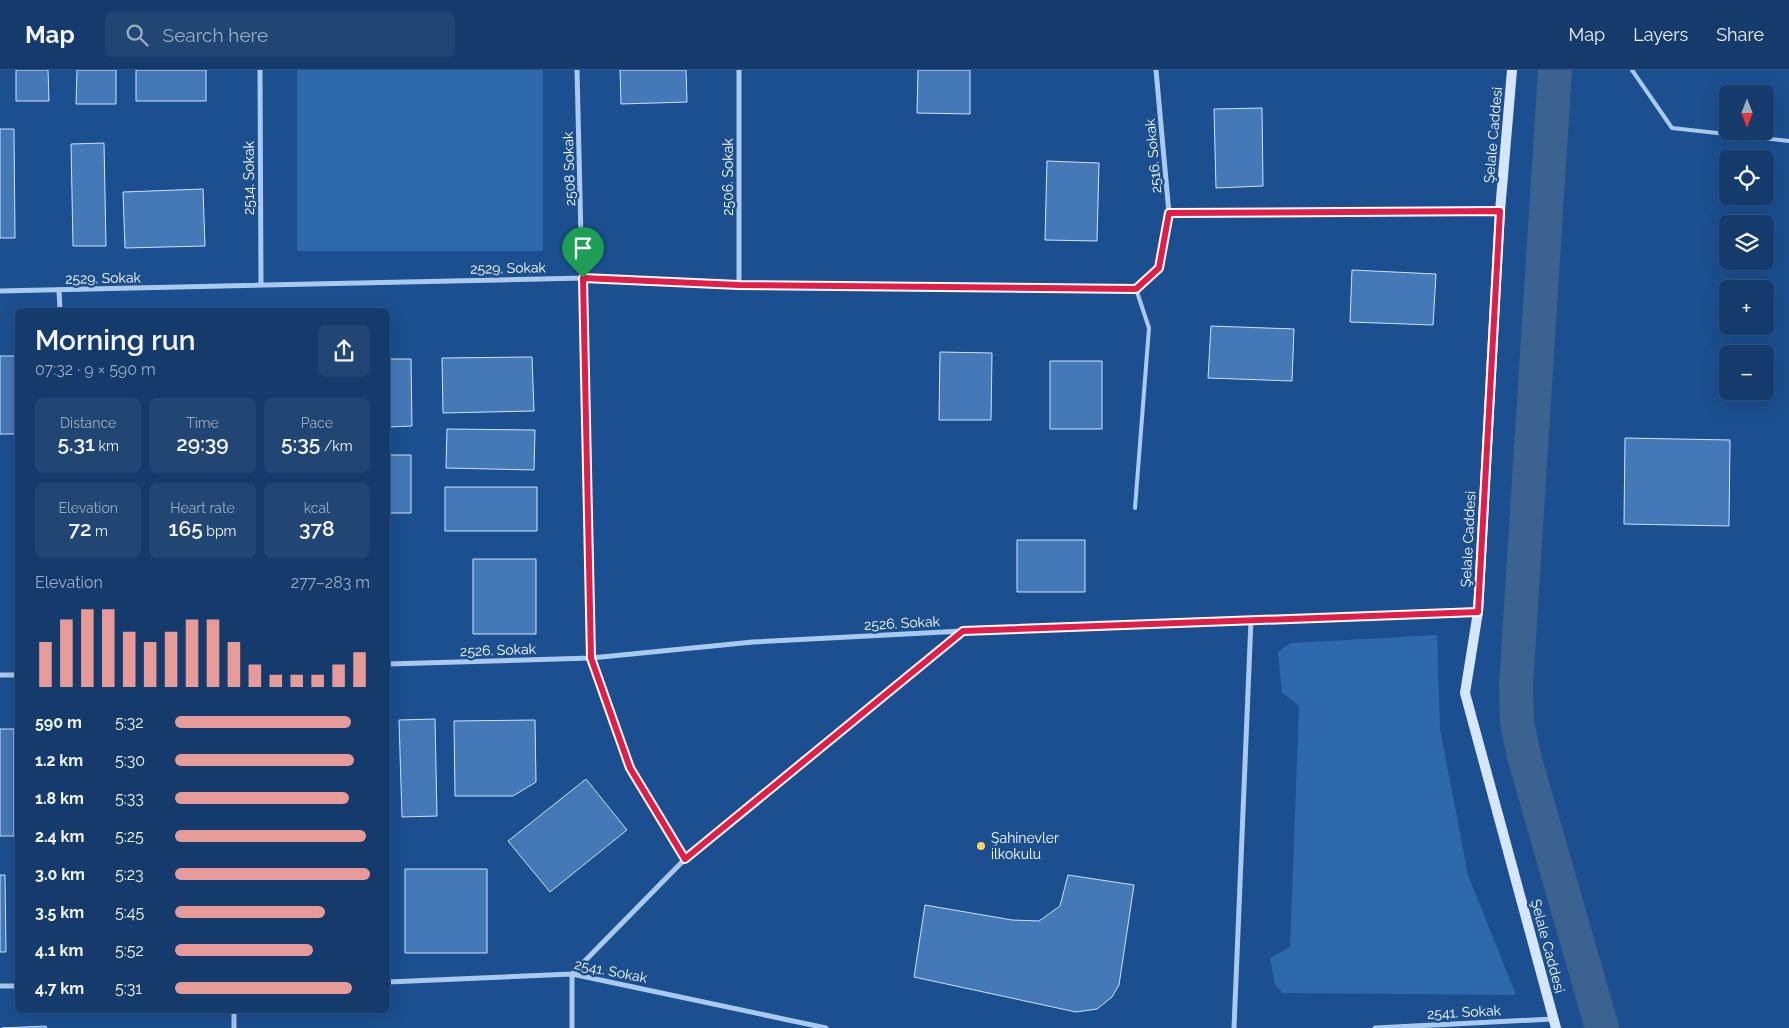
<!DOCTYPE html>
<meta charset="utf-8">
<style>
:root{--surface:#143b6b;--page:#214673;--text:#f1f3f6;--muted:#9dadc1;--line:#33557e;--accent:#e69b98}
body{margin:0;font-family:Raleway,sans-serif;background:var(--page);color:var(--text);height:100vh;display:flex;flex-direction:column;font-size:19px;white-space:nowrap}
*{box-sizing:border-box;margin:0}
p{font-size:16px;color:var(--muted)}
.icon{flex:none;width:28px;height:28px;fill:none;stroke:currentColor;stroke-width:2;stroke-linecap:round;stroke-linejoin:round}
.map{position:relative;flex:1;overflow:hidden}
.side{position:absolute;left:15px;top:238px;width:375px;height:705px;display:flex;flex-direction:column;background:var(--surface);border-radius:8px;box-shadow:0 5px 20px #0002,0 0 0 1px var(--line)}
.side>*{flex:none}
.needle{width:32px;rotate:180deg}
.tools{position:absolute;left:1719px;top:15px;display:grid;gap:10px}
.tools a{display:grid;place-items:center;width:55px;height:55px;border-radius:8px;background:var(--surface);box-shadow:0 5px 20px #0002,0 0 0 1px var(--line);font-size:25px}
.pin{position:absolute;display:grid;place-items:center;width:42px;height:42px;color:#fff;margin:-51px -21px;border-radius:50% 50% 50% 0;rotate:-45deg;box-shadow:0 0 5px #0007}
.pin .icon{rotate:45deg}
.round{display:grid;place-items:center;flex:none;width:52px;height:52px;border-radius:8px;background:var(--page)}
.head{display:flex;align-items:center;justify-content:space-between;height:85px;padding:0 20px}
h1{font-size:28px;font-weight:600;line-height:38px}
.metrics{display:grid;grid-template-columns:repeat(3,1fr);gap:8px;height:85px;padding:5px 20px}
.metrics div{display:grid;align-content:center;border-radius:8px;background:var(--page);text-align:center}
.metrics b{font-size:21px;font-weight:600}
.metrics small{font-size:14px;font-weight:400}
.metrics p{font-size:14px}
.chart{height:140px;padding:10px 20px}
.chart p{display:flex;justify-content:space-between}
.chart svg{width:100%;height:90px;margin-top:5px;stroke:var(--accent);stroke-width:6}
ul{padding:0 20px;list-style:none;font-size:16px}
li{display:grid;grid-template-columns:80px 60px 1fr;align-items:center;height:38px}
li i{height:12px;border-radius:6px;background:var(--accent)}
header{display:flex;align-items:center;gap:30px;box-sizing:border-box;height:70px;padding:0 25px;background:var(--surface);border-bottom:1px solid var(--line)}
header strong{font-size:24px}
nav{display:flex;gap:28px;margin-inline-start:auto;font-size:18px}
.search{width:350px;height:45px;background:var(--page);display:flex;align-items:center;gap:12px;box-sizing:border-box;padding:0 18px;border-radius:8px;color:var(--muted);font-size:19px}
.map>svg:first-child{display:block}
</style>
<header>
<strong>Map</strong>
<div class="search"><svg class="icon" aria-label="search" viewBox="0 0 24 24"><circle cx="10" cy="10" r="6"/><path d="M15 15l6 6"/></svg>Search here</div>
<nav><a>Map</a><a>Layers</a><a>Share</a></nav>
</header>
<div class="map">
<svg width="1789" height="958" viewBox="0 0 1789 958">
<rect width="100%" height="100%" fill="#1b4f8f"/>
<path fill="#2e69ad" d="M297 0H543V181H297Z
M1437 565 1440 659 1468 805 1516 925 1283 923 1275 915 1270 888 1290 877 1299 636 1282 623 1278 582 1291 573Z"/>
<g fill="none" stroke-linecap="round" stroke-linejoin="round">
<path stroke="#3c6290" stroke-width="34" d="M1555 0 1516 615 1517 652 1524 686 1602 958"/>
</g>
<path fill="#4478b7" stroke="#cfe3fa" d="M16 0H48L49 31H16Z
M77 0H116V34H76Z
M136 0H206V31H136Z
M620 0H686L687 32 621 34Z
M918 0H970V44L917 43Z
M1262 38 1263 116 1216 118 1214 39Z
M0 59H14L15 168H0Z
M104 73 106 176H73L71 74Z
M1047 91 1099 93 1097 171 1045 170Z
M203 119 205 176 125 178 123 122Z
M1352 200 1436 204 1433 255 1350 252Z
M1211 256 1294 259 1292 311 1208 308Z
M940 282 992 283 991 350H939Z
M0 286H16L15 364H0Z
M532 287 534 341 443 343 442 288Z
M388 289H411L412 356 388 357Z
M1050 291H1102V359H1050Z
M447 359 535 360 534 400 446 398Z
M1625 368 1730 370 1729 456 1624 454Z
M388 385H411V443H388Z
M445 417H537V461H445Z
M1017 470H1085V522H1017Z
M473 489H536V564H473Z
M435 649 437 746 402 747 399 650Z
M535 650 536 712 513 726H455L454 651Z
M0 659H14V766H0Z
M586 709 627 760 550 822 508 771Z
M405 799H487V883H405Z
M0 805H5L6 882H0Z
M1068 805 1134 815 1119 915 1112 927 1097 939 1076 942 914 907 925 835 1012 850 1039 851 1060 836Z
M46 956 47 958H2Z"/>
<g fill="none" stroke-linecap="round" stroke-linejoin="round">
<path stroke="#a9c9ee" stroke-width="4" d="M1632 0 1672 58 1789 71
M1135 438 1149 258 1136 219"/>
<path stroke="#a9c9ee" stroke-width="5" d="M260 0 261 215
M577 0 591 588 630 698 685 789
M739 0V215
M1169 143 1500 141
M59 220 60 240
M0 221 583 208 739 215 1136 219 1159 198 1169 143 1156 0
M388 594 591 588 753 572 963 561 1477 542
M0 605H18
M388 912 572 904 826 958
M0 916H18
M234 958V940
M572 958V904L685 789 963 561
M1234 958 1251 550
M1375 958 1553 949"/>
<path stroke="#d6e6fa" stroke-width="10" d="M1512 0 1500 141 1478 542 1465 623 1556 958"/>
</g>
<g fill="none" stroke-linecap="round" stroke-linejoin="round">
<defs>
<path id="route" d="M1500 141 1478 542 963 561 685 789 630 698 591 588 583 208 739 215 1136 219 1159 198 1169 143Z"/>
</defs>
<use href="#route" stroke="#fff" stroke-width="10"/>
<use href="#route" stroke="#e11d48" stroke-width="6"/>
</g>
<circle fill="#ffd166" stroke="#1b4f8f" stroke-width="2" cx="981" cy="776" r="5"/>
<g text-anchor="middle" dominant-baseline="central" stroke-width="5" stroke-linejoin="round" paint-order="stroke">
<g font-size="14" fill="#fff" stroke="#1b4f8f">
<text transform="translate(1493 65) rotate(-85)">Şelale Caddesi</text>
<text transform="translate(1153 86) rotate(-95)">2516. Sokak</text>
<text transform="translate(569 99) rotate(-92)">2508 Sokak</text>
<text transform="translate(728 107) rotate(-90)">2506. Sokak</text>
<text transform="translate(249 108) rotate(-90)">2514. Sokak</text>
<text transform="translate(508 198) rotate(-1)">2529. Sokak</text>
<text transform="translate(103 208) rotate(-1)">2529. Sokak</text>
<text transform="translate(1468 469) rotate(-87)">Şelale Caddesi</text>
<text transform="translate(902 553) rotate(-3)">2526. Sokak</text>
<text transform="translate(498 580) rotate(-2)">2526. Sokak</text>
<text transform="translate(1548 876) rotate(75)">Şelale Caddesi</text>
<text transform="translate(611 901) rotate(11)">2541. Sokak</text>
<text transform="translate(1464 942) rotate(-3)">2541. Sokak</text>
</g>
<g font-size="14" fill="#fff" stroke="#1b4f8f" text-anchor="start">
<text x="991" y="768">Şahinevler<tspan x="991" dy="16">ilkokulu</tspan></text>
</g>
</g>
</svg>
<div class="tools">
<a><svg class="needle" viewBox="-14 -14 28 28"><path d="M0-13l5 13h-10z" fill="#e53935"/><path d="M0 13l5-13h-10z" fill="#9dadc1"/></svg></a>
<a><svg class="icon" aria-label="locate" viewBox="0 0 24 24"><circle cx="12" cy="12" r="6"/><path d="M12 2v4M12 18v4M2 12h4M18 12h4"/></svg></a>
<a><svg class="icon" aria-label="layers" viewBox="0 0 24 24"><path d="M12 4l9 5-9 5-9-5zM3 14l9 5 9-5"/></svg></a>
<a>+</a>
<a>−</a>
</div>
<div class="pin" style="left:583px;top:208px;background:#1e9e55"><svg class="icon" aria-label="arrive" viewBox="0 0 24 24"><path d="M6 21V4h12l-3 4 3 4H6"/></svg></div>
<section class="side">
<div class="head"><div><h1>Morning run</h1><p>07:32 · 9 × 590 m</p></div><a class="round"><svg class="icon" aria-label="share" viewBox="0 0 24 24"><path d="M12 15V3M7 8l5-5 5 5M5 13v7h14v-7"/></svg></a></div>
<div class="metrics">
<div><p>Distance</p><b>5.31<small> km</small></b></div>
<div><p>Time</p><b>29:39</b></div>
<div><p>Pace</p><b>5:35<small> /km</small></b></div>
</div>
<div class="metrics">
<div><p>Elevation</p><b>72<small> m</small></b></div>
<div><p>Heart rate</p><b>165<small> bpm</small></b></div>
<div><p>kcal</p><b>378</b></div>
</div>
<div class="chart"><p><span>Elevation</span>277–283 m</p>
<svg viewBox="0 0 160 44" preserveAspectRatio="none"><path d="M5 44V22M15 44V11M25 44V6M35 44V6M45 44V17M55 44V22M65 44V17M75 44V11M85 44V11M95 44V22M105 44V33M115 44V38M125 44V38M135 44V38M145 44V33M155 44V27"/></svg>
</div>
<ul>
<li><b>590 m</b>5:32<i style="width:90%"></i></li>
<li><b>1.2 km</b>5:30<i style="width:92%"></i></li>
<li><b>1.8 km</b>5:33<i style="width:89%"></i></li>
<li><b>2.4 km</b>5:25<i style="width:98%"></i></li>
<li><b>3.0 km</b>5:23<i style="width:100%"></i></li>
<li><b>3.5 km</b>5:45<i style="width:77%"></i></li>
<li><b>4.1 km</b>5:52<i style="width:71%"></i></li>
<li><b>4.7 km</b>5:31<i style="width:91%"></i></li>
</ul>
</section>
</div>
